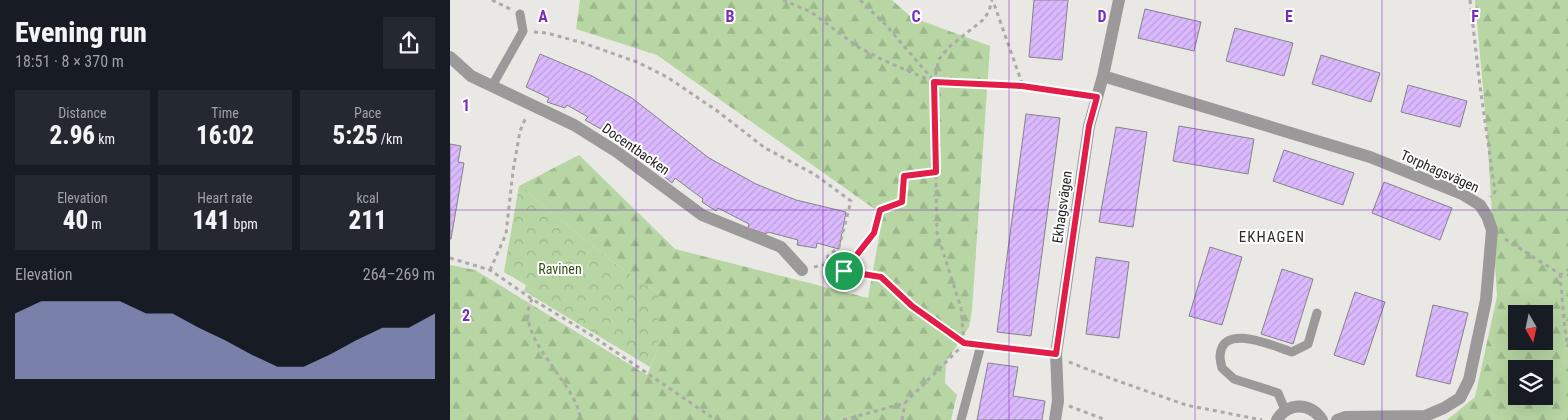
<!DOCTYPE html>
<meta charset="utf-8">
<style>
:root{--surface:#171b24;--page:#242831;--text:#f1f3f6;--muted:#9ea1a6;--accent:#a3ade3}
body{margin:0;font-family:"Roboto Condensed",sans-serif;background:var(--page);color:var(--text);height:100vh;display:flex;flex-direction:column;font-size:19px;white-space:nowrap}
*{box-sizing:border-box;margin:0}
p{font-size:16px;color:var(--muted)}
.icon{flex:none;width:28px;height:28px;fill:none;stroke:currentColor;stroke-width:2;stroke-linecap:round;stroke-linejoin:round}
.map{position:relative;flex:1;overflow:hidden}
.sheet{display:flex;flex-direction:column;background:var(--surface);width:450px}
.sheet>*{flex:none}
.needle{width:32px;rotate:171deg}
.buttons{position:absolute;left:1058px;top:305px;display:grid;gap:10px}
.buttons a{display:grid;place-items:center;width:45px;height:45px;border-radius:0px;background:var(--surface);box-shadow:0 5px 20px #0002;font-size:25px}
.pin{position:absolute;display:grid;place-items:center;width:42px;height:42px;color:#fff;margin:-21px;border:2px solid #fff;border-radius:50%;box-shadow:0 1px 5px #0007}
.round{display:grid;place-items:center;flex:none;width:52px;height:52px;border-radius:0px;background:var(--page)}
.summary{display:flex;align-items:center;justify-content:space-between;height:85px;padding:0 15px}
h1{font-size:28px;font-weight:800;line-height:38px}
.figures{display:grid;grid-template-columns:repeat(3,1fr);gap:8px;height:85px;padding:5px 15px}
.figures div{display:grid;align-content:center;border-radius:0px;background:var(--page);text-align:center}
.figures b{font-size:25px;font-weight:800}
.figures small{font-size:14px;font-weight:400}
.figures p{font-size:14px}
.chart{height:140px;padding:10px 15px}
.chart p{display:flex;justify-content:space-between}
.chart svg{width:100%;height:90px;margin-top:5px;fill:var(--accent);opacity:.7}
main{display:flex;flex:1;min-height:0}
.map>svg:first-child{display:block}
</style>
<main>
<section class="sheet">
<div class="summary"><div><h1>Evening run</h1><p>18:51 · 8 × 370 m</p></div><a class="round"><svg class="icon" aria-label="share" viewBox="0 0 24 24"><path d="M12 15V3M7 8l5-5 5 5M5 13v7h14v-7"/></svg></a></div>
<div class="figures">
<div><p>Distance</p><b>2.96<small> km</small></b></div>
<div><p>Time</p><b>16:02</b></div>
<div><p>Pace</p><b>5:25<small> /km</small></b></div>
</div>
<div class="figures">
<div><p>Elevation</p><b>40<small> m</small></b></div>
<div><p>Heart rate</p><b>141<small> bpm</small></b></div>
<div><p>kcal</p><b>211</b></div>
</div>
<div class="chart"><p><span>Elevation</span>264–269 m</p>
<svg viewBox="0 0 160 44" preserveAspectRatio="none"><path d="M0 44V12L10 6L20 6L30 6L40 6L50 12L60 12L70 19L80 25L90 32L100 38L110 38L120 32L130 25L140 19L150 19L160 12V44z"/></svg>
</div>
</section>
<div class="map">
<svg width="1118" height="420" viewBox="0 0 1118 420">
<defs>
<pattern id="forest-firs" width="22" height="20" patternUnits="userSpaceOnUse" patternTransform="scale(1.25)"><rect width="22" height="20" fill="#b7d6a3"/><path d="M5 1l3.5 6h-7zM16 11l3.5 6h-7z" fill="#9db78c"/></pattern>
<pattern id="park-crowns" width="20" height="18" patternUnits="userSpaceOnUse" patternTransform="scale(1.25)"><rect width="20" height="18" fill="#b7d6a3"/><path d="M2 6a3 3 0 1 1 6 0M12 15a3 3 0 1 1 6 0" fill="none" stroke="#9db78c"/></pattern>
<pattern id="building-hatch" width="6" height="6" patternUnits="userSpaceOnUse" patternTransform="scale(1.25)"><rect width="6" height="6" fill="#dbb9fe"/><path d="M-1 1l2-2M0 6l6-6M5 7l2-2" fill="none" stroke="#bc9fd9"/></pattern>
</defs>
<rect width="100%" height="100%" fill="#e9e8e5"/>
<path fill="url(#forest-firs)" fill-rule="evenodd" d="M130 0H442L461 17 540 46 522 310 519 327 496 362 495 383 507 395 501 420H0V265L25 270 197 375 208 349V293L164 263 69 186 129 155 225 249 418 298 433 215 207 55 126 29Z
M1025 0H1118V420H997L1025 397 1047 296 1037 133ZM1066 314H1094V341H1066ZM1066 369H1094V396H1066Z"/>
<path fill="url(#park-crowns)" d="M69 186 164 263 208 293V349L200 367 74 291 76 285 54 272Z"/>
<path fill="url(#building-hatch)" stroke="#858387" d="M584 0H618L612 60 579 57Z
M695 9 751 22 744 51 688 38Z
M785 28 843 43 834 76 776 61Z
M90 54 142 76 182 98 259 158 306 184 346 200 396 212 389 249 367 243 366 248 347 245 348 240 318 232 316 234 298 228 299 224 268 208 266 211 252 202 253 199 225 178 222 183 207 171 210 167 188 150 186 154 173 143 176 139 154 125 151 129 135 120 138 117 117 105 115 108 97 102 99 98 76 87Z
M871 55 930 73 921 102 862 84Z
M958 85 1017 101 1010 127 951 112Z
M576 114 610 118 581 336 547 332Z
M729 126 804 139 798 174 723 161Z
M666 127 697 132 683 227 649 222Z
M0 144 11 146 8 162 14 163 1 239H0Z
M834 150 904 173 893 205 823 181Z
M934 182 1002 208 990 240 922 213Z
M760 247 792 257 772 325 739 316Z
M646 257 679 262 669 338 636 334Z
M832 269 863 279 843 344 811 334Z
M905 292 935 302 914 365 884 355Z
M983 305 1018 313 1000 384 966 376Z
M538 363 568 367 563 396 595 401 592 420H527Z"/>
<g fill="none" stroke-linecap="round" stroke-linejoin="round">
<path stroke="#abaaa8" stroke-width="3" stroke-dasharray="4 4" stroke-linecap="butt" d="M42 0 60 9
M333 0 361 12 408 47 433 60 484 82 573 86 543 1
M410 0 435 24 484 81
M1020 0 1030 86 1045 192 1040 197
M84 32 97 33 133 43 187 62 217 77 266 110 315 148 364 174 401 201 389 247 378 256 375 265
M573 86 634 95
M1055 239 1110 274 1118 275
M0 258 40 270 82 299 141 335 266 420
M364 267 375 265 394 271 431 277 462 306 513 342
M40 270 56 234 63 171 70 131 76 117
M395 271 424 233 430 210 453 202 454 176 486 172
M1110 274 1115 329 1118 347
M82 299C80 303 78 309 78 314 77 347 126 385 131 420
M514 343 511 308 487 233 484 82 489 59 499 47 534 19 539 11 542 0
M619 362 665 380 736 405 812 420
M619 406 656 420
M393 420 455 403 515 343
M452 420 455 403"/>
<path stroke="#9b9999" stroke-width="9" d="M42 86 73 31 70 14
M835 410 828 393 784 379 772 368C771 364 770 360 770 356 772 322 823 346 842 352L858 344 867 313
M511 420 531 345 606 354"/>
<path stroke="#9b9999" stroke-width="12" d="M0 57 21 76 124 125 167 152 252 215 331 247 352 270
M653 76 920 157 1012 194 1030 205 1037 216 1042 230 1036 300 1019 380 1010 398 994 408 975 416 895 417 887 420
M605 420 608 401 606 354 639 126 653 76 669 0
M827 420C838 401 861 403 872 420"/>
</g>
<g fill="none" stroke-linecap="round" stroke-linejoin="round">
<defs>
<path id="route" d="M484 82 572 86 647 97 639 126 606 354 514 343 462 306 431 277 394 271 424 233 430 210 452 202 454 176 486 172Z"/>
</defs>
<use href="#route" stroke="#fff" stroke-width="10"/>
<use href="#route" stroke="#e11d48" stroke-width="6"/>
</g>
<path fill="none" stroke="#7b2cbf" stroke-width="1" stroke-opacity="0.55" d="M186 0V420M373 0V420M559 0V420M745 0V420M932 0V420M0 210H1118"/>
<g text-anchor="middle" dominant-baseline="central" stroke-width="4" stroke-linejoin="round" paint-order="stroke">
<g font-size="14" fill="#201f1e" stroke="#fff">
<text transform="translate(186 149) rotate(35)">Docentbacken</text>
<text transform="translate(990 171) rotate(24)">Torphagsvägen</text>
<text transform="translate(612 207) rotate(-82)">Ekhagsvägen</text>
</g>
<g font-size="14" fill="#325218" stroke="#fff">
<text x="110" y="269">Ravinen</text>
</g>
<g font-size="15" letter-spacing="1" fill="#2d2d2a" stroke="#fff">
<text x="822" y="237">EKHAGEN</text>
</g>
</g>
<g font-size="16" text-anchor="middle" font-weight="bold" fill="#7b2cbf" stroke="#fff" stroke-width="4" stroke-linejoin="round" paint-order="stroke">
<text x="93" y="22">A</text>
<text x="280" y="22">B</text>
<text x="466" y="22">C</text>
<text x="652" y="22">D</text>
<text x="839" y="22">E</text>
<text x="1025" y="22">F</text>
<text x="16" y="111">1</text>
<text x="16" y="321">2</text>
</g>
</svg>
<div class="buttons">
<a><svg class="needle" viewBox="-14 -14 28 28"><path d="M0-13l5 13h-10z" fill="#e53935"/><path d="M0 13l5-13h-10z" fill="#9ea1a6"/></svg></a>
<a><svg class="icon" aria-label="layers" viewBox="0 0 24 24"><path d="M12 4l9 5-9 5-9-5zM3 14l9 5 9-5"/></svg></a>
</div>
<div class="pin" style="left:394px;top:271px;background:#1e9e55"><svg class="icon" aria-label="arrive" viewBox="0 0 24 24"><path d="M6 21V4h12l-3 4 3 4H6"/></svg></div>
</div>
</main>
